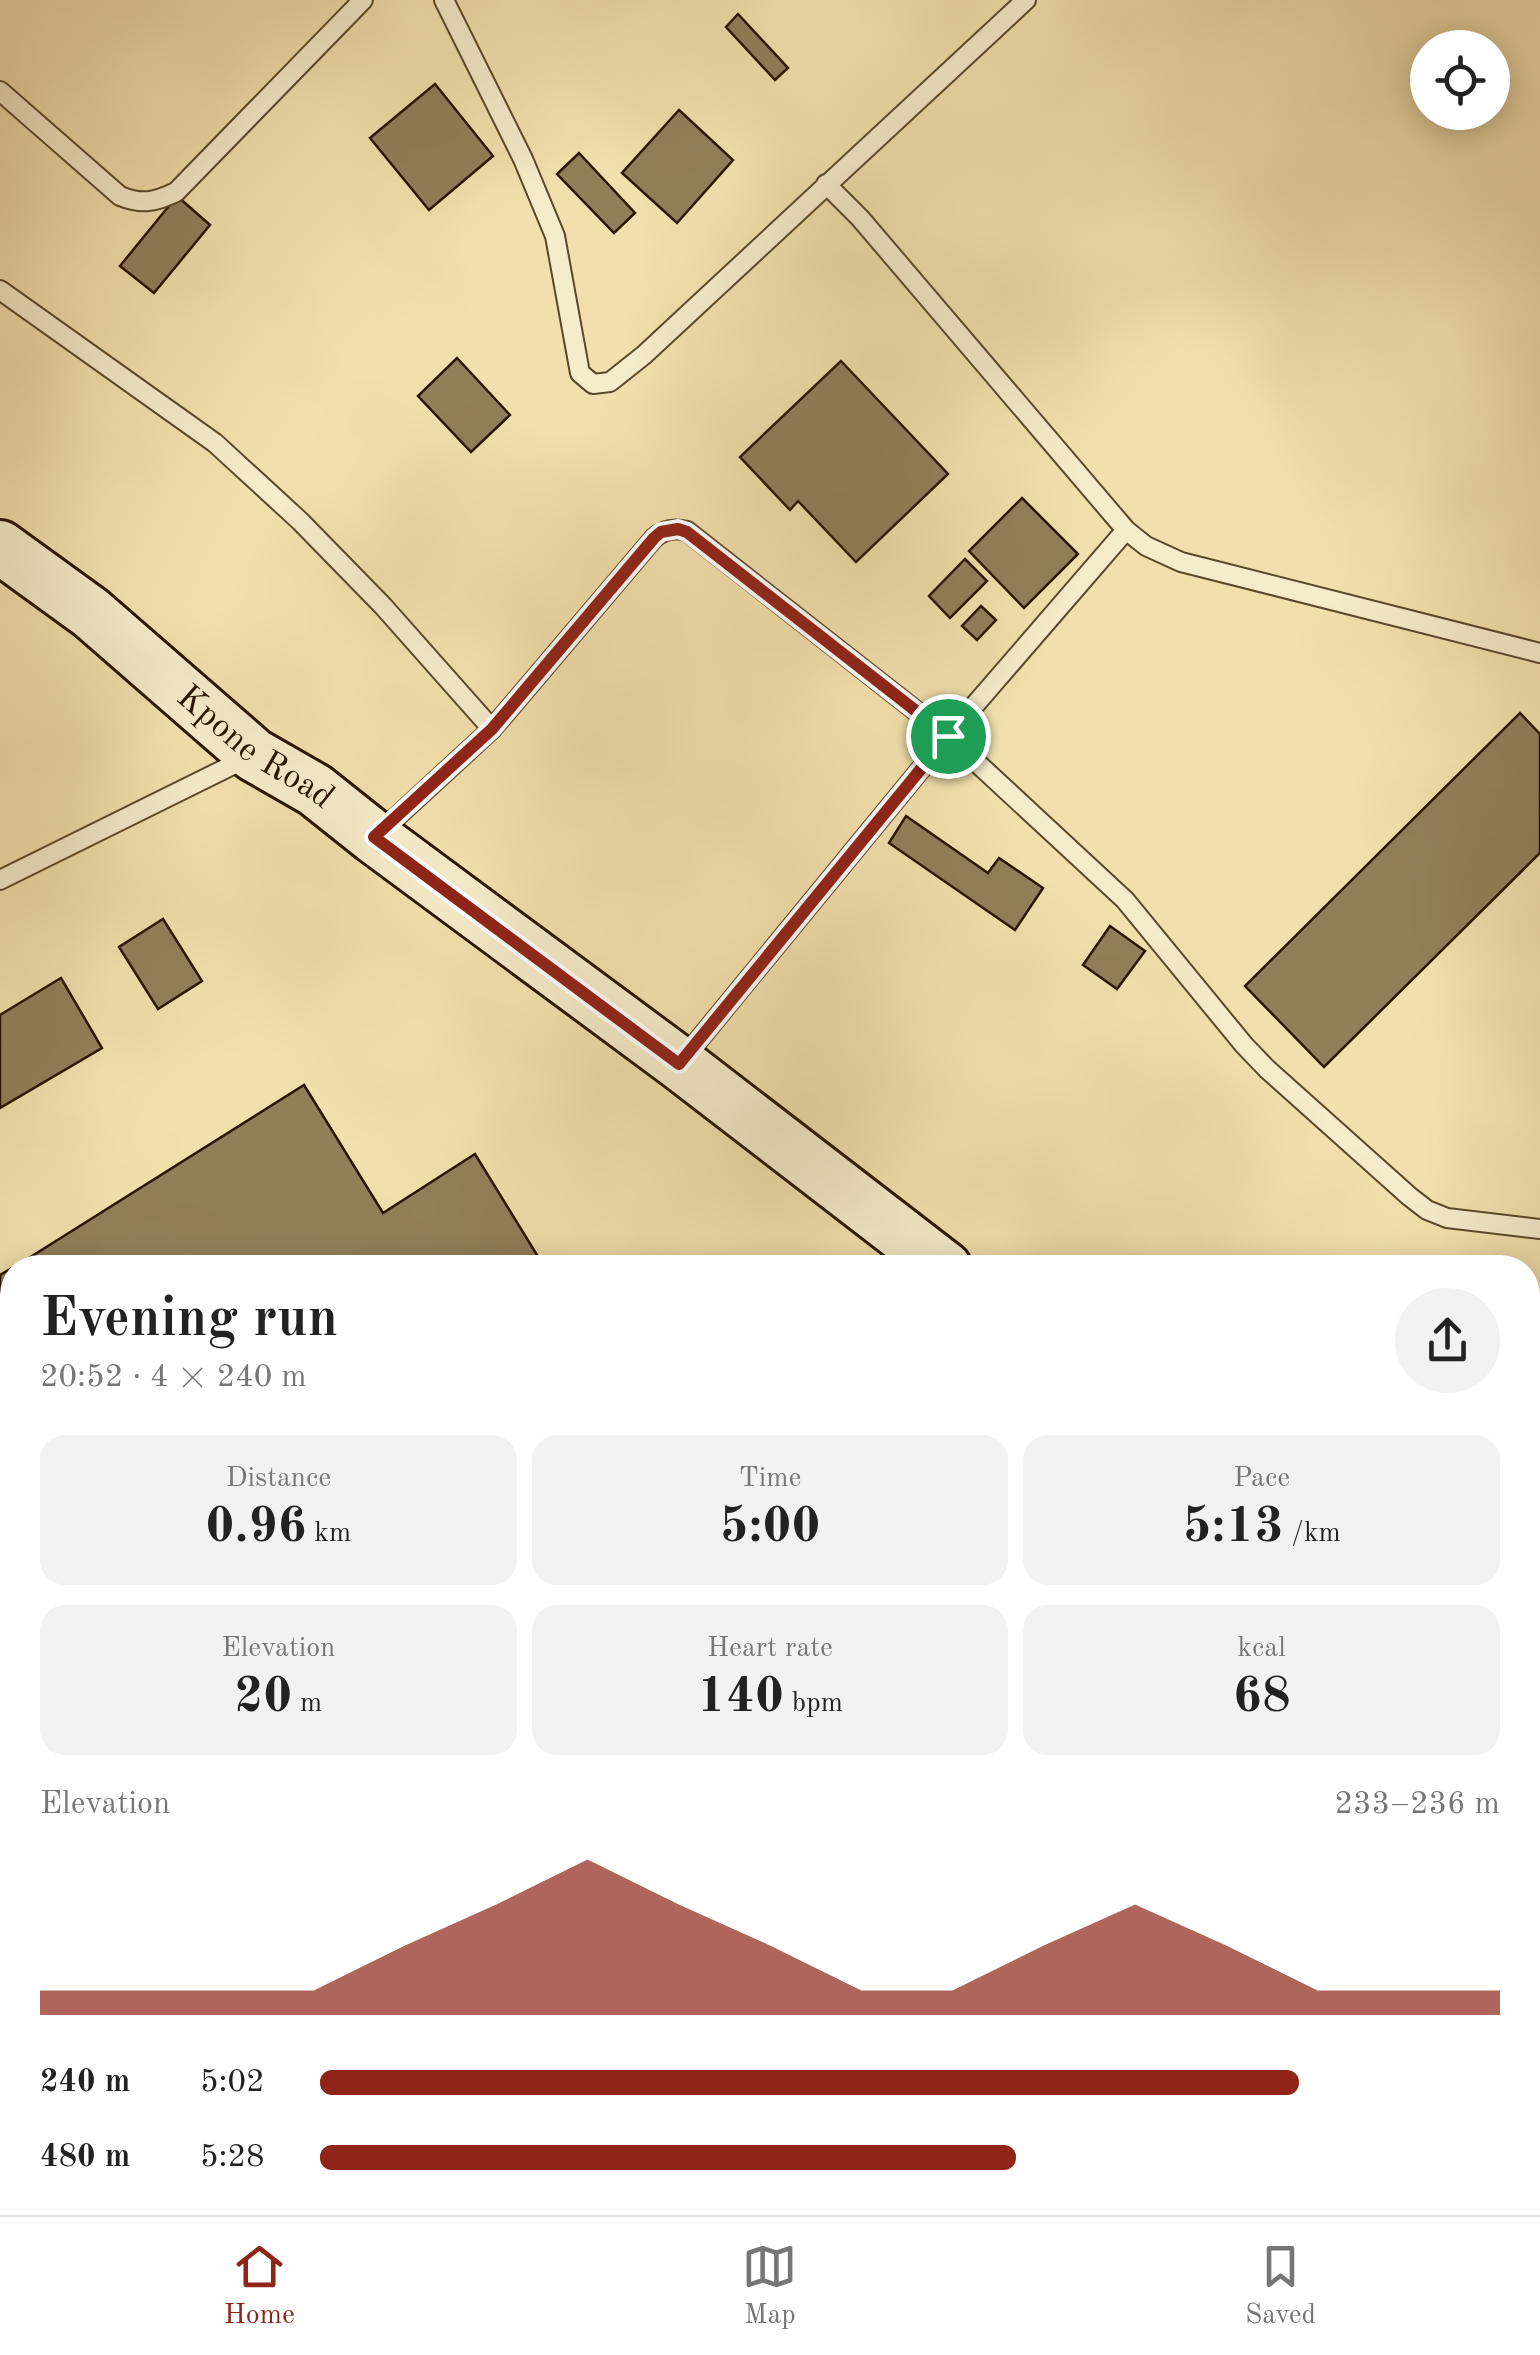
<!DOCTYPE html>
<meta charset="utf-8">
<style>
:root{--surface:#fff;--page:#f2f2f2;--text:#222;--muted:#767676;--line:#e0e0e0;--accent:#8f2418}
body{margin:0;font-family:"Old Standard TT",serif;background:var(--page);color:var(--text);height:100vh;display:flex;flex-direction:column;font-size:38px;white-space:nowrap}
*{box-sizing:border-box;margin:0}
p{font-size:32px;color:var(--muted)}
.icon{flex:none;width:55px;height:55px;fill:none;stroke:currentColor;stroke-width:2;stroke-linecap:round;stroke-linejoin:round}
.map{position:relative;flex:1;overflow:hidden}
.drawer{position:absolute;left:0px;top:1255px;width:1540px;height:960px;display:flex;flex-direction:column;background:var(--surface);border-radius:40px 40px 0 0;box-shadow:0 5px 25px #0003}
.drawer>*{flex:none}
.buttons{position:absolute;left:1410px;top:30px;display:grid;gap:20px}
.buttons a{display:grid;place-items:center;width:100px;height:100px;border-radius:50%;background:var(--surface);box-shadow:0 5px 25px #0003;font-size:50px}
.pin{position:absolute;display:grid;place-items:center;width:85px;height:85px;color:#fff;margin:-42px;border:5px solid #fff;border-radius:50%;box-shadow:0 2px 10px #0007}
.round{display:grid;place-items:center;flex:none;width:105px;height:105px;border-radius:52px;background:var(--page)}
.overview{display:flex;align-items:center;justify-content:space-between;height:170px;padding:0 40px}
h1{font-size:55px;font-weight:700;line-height:75px}
.figures{display:grid;grid-template-columns:repeat(3,1fr);gap:15px;height:170px;padding:10px 40px}
.figures div{display:grid;align-content:center;border-radius:25px;background:var(--page);text-align:center}
.figures b{font-size:50px;font-weight:700}
.figures small{font-size:28px;font-weight:400}
.figures p{font-size:28px}
.chart{height:280px;padding:20px 40px}
.chart p{display:flex;justify-content:space-between}
.chart svg{width:100%;height:180px;margin-top:10px;fill:var(--accent);opacity:.7}
ul{padding:0 40px;list-style:none;font-size:32px}
li{display:grid;grid-template-columns:160px 120px 1fr;align-items:center;height:75px}
li i{height:25px;border-radius:12px;background:var(--accent)}
.tabs{display:flex;justify-content:space-around;align-items:center;height:140px;border-top:2px solid var(--line);background:var(--surface);font-size:28px;color:var(--muted)}
.tabs a{display:grid;justify-items:center;gap:5px}
.tabs .current{color:var(--accent)}
.map>svg:first-child{display:block}
</style>
<div class="map">
<svg width="1540" height="2215" viewBox="0 0 1540 2215">
<rect width="100%" height="100%" fill="#f1e0ad"/>
<filter id="stains"><feTurbulence type="fractalNoise" baseFrequency=".002" numOctaves="4"/><feColorMatrix values="0 0 0 0 .2 0 0 0 0 .09 0 0 0 0 .02 0 0 0 .5 -.17"/></filter>
<radialGradient id="worn" r=".72"><stop offset=".6" stop-color="#630" stop-opacity="0"/><stop offset="1" stop-color="#630" stop-opacity=".3"/></radialGradient>
<path fill="#917f5a" stroke="#291500" stroke-width="2.5" d="M738 14 788 68 775 80 726 27Z
M435 84 493 156 429 210 370 138Z
M679 110 733 160 677 223 622 173Z
M579 153 635 213 614 233 557 174Z
M177 196 210 225 154 293 120 266Z
M457 358 510 415 471 452 418 396Z
M841 361 948 474 856 562 798 501 790 510 740 457Z
M1022 498 1078 554 1024 608 969 551Z
M965 559 987 581 950 618 929 596Z
M981 606 996 620 977 640 962 626Z
M1520 713 1540 734V853L1324 1067 1245 986Z
M906 816 988 873 999 858 1043 888 1015 930 889 843Z
M163 919 202 981 158 1009 119 947Z
M1110 926 1145 951 1117 989 1083 965Z
M61 978 102 1048 0 1108V1015Z
M304 1085 383 1213 475 1154 545 1268H13Z
M12 1268V1745L0 1753V1275Z
M12 1810V1926L0 1906V1818Z
M1162 2202H1305L1310 2213 1304 2215H1167Z
M1332 2202H1410L1415 2215H1337Z"/>
<g fill="none" stroke-linecap="round" stroke-linejoin="round">
<defs>
<path id="service" d="M444 0 523 159 555 236 580 373 593 384 610 382 644 355 1026 0
M0 91 120 196C142 205 155 202 176 192L363 0
M826 184 860 218 1126 530 1146 546 1181 562 1540 653
M0 290 215 443 300 521 383 606 492 729
M378 834 492 729 654 538C664 529 675 528 687 531L948 736 1125 900 1244 1045 1267 1069 1409 1196 1427 1210 1447 1218 1540 1229
M0 880 249 757
M683 1059 948 736 1126 530
M1528 1819 1540 1813
M0 2173 12 2200
M1052 2202 1058 2215
M1507 2202 1513 2215
M664 2215 691 2202"/>
<path id="minor" d="M1528 1622 1540 1596"/>
<g id="secondary">
<path id="s1" d="M0 547 91 613 254 755 315 790 374 837 679 1063 945 1268"/>
<path d="M1528 1765 1540 1781"/>
</g>
</defs>
<use href="#service" stroke="#5b482b" stroke-width="22"/>
<use href="#minor" stroke="#5b482b" stroke-width="42"/>
<use href="#secondary" stroke="#291500" stroke-width="58"/>
<use href="#service" stroke="#f6ebca" stroke-width="18"/>
<use href="#minor" stroke="#f6ebca" stroke-width="38"/>
<use href="#secondary" stroke="#f6ebca" stroke-width="52"/>
</g>
<g fill="none" stroke-linecap="round" stroke-linejoin="round">
<defs>
<path id="route" d="M678 529 687 532 948 736 679 1064 374 837 492 729 654 538 661 532Z"/>
</defs>
<use href="#route" stroke="#fff" stroke-width="20"/>
<use href="#route" stroke="#8f2418" stroke-width="12"/>
</g>
<g text-anchor="middle" dominant-baseline="central" stroke-width="10" stroke-linejoin="round" paint-order="stroke">
<g font-size="35" fill="#291500" stroke="#f6ebca">
<text stroke="none"><textPath href="#s1" startOffset="325">Kpone Road</textPath></text>
</g>
</g>
<rect width="100%" height="100%" filter="url(#stains)"/>
<rect width="100%" height="100%" fill="url(#worn)"/>
</svg>
<div class="buttons">
<a><svg class="icon" aria-label="locate" viewBox="0 0 24 24"><circle cx="12" cy="12" r="6"/><path d="M12 2v4M12 18v4M2 12h4M18 12h4"/></svg></a>
</div>
<div class="pin" style="left:948px;top:736px;background:#1e9e55"><svg class="icon" aria-label="arrive" viewBox="0 0 24 24"><path d="M6 21V4h12l-3 4 3 4H6"/></svg></div>
<section class="drawer">
<div class="overview"><div><h1>Evening run</h1><p>20:52 · 4 × 240 m</p></div><a class="round"><svg class="icon" aria-label="share" viewBox="0 0 24 24"><path d="M12 15V3M7 8l5-5 5 5M5 13v7h14v-7"/></svg></a></div>
<div class="figures">
<div><p>Distance</p><b>0.96<small> km</small></b></div>
<div><p>Time</p><b>5:00</b></div>
<div><p>Pace</p><b>5:13<small> /km</small></b></div>
</div>
<div class="figures">
<div><p>Elevation</p><b>20<small> m</small></b></div>
<div><p>Heart rate</p><b>140<small> bpm</small></b></div>
<div><p>kcal</p><b>68</b></div>
</div>
<div class="chart"><p><span>Elevation</span>233–236 m</p>
<svg viewBox="0 0 160 44" preserveAspectRatio="none"><path d="M0 44V38L10 38L20 38L30 38L40 27L50 17L60 6L70 17L80 27L90 38L100 38L110 27L120 17L130 27L140 38L150 38L160 38V44z"/></svg>
</div>
<ul>
<li><b>240 m</b>5:02<i style="width:83%"></i></li>
<li><b>480 m</b>5:28<i style="width:59%"></i></li>
</ul>
</section>
</div>
<nav class="tabs">
<a class="current"><svg class="icon" aria-label="home" viewBox="0 0 24 24"><path d="M3 11l9-7 9 7M6 9v11h12V9"/></svg>Home</a>
<a><svg class="icon" aria-label="map" viewBox="0 0 24 24"><path d="M3 6l6-2 6 2 6-2v14l-6 2-6-2-6 2zM9 4v14M15 6v14"/></svg>Map</a>
<a><svg class="icon" aria-label="saved" viewBox="0 0 24 24"><path d="M7 4h10v16l-5-4-5 4z"/></svg>Saved</a>
</nav>
